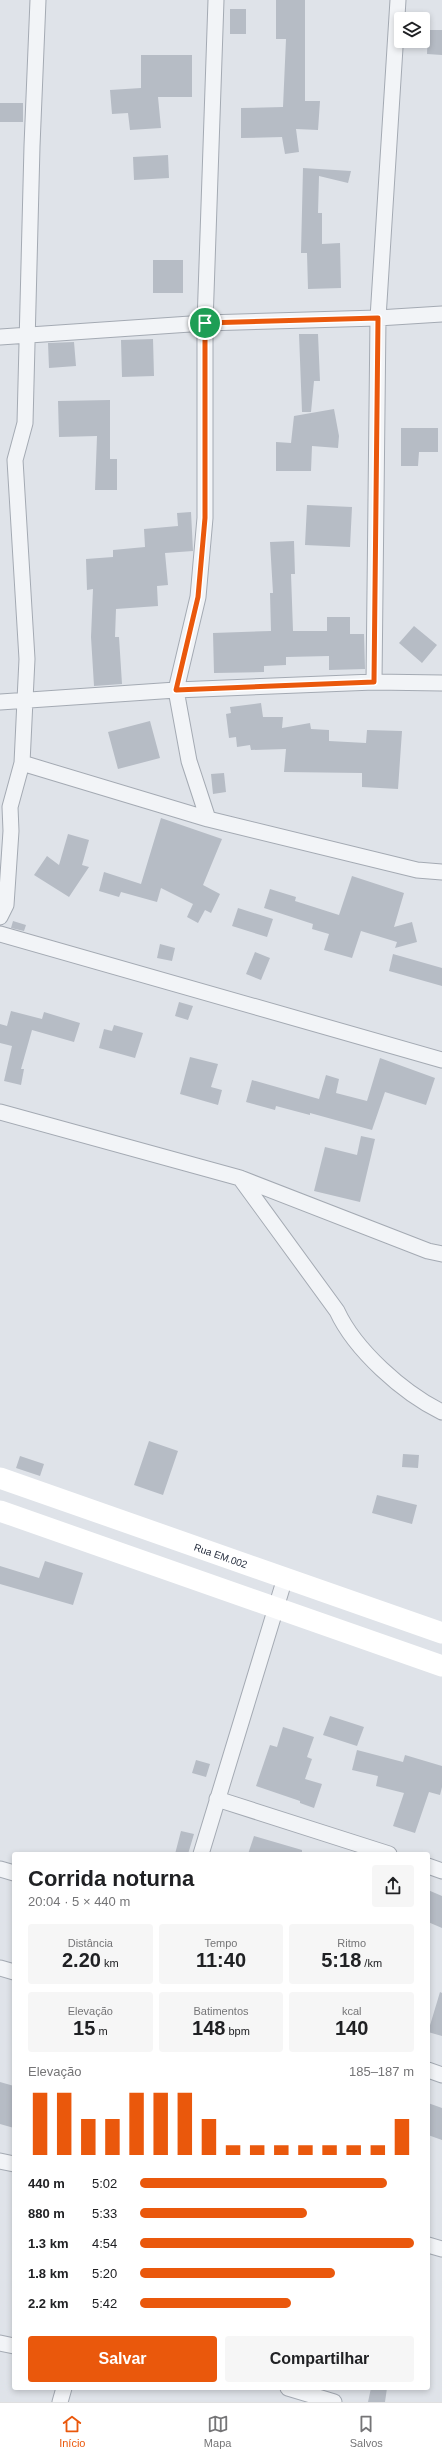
<!DOCTYPE html>
<html lang="pt">
<meta charset="utf-8">
<style>
:root{--surface:#fff;--page:#f6f6f6;--text:#202124;--muted:#757577;--line:#e0e0e0;--accent:#ea580c}
body{margin:0;font-family:Arial,sans-serif;background:var(--page);color:var(--text);height:100vh;display:flex;flex-direction:column;font-size:15px;white-space:nowrap}
*{box-sizing:border-box;margin:0}
p{font-size:13px;color:var(--muted)}
.icon{flex:none;width:22px;height:22px;fill:none;stroke:currentColor;stroke-width:2;stroke-linecap:round;stroke-linejoin:round}
.map{position:relative;flex:1;overflow:hidden}
.details{position:absolute;left:12px;top:1852px;width:418px;height:538px;display:flex;flex-direction:column;background:var(--surface);border-radius:4px;box-shadow:0 2px 6px #0003}
.details>*{flex:none}
.controls{position:absolute;left:394px;top:12px;display:grid;gap:8px}
.controls a{display:grid;place-items:center;width:36px;height:36px;border-radius:4px;background:var(--surface);box-shadow:0 2px 6px #0003;font-size:20px}
.pin{position:absolute;display:grid;place-items:center;width:34px;height:34px;color:#fff;margin:-17px;border:2px solid #fff;border-radius:50%;box-shadow:0 1px 4px #0007}
.round{display:grid;place-items:center;flex:none;width:42px;height:42px;border-radius:4px;background:var(--page)}
.summary{display:flex;align-items:center;justify-content:space-between;height:68px;padding:0 16px}
h1{font-size:22px;font-weight:600;line-height:30px}
.figures{display:grid;grid-template-columns:repeat(3,1fr);gap:6px;height:68px;padding:4px 16px}
.figures div{display:grid;align-content:center;border-radius:4px;background:var(--page);text-align:center}
.figures b{font-size:20px;font-weight:600}
.figures small{font-size:11px;font-weight:400}
.figures p{font-size:11px}
.chart{height:112px;padding:8px 16px}
.chart p{display:flex;justify-content:space-between}
.chart svg{width:100%;height:72px;margin-top:4px;stroke:var(--accent);stroke-width:6}
.action{display:flex;gap:8px;margin-top:auto;padding:8px 16px}
.action a{flex:1;height:46px;border-radius:4px;background:var(--accent);color:#fff;font-size:16px;font-weight:600;line-height:46px;text-align:center}
.action a+a{background:var(--page);color:var(--text)}
ul{padding:0 16px;list-style:none;font-size:13px}
li{display:grid;grid-template-columns:64px 48px 1fr;align-items:center;height:30px}
li i{height:10px;border-radius:5px;background:var(--accent)}
.menu{display:flex;justify-content:space-around;align-items:center;height:56px;border-top:1px solid var(--line);background:var(--surface);font-size:11px;color:var(--muted)}
.menu a{display:grid;justify-items:center;gap:2px}
.menu .active{color:var(--accent)}
.map>svg:first-child{display:block}
</style>
<div class="map">
<svg width="442" height="2402" viewBox="0 0 442 2402">
<rect width="100%" height="100%" fill="#dfe3e9"/>
<path fill="#b6bcc5" d="M276 0H305V101H320L318 130 296 129 299 152 285 154 282 137 241 138V108L283 107 286 39H276Z
M230 9H246V34H230Z
M428 30H442V55L427 54Z
M141 55H192V97H158L161 128 130 130 128 113 112 114 110 90 141 88Z
M0 103H23V122H0Z
M168 155 169 178 134 180 133 157Z
M303 168 351 171 348 183 319 176 318 213H322V244L340 243 341 288 308 289 307 253H301Z
M153 260H183V293H153Z
M299 334H318L320 381H314L311 412H302Z
M153 339 154 376 122 377 121 340Z
M74 342 76 366 49 368 48 343Z
M110 400V459H117V490H95L97 436 59 437 58 401Z
M334 409 339 436 338 448 312 446 311 471H276V442L291 443 294 416Z
M401 428H438V452H419L418 466H401Z
M307 505 352 507 350 547 305 545Z
M191 512 193 551 165 553 168 585 157 586 158 606 116 609 115 637H119L122 684 94 686 91 637 93 589 87 590 86 559 113 557V550L145 547 144 529 178 526 177 513Z
M294 541 295 574H291L293 631H327V617H350V634H364L365 669 329 670V656L286 657V665L264 666V672L214 673 213 633 271 631 270 593H273L270 542Z
M414 626 437 645 422 663 399 643Z
M261 703 263 717H283L282 728 310 723 311 729 329 730V741L366 743 367 730 402 731 398 789 362 787V773L284 772 286 749 251 750 250 745 237 747 236 737 229 738 226 714 231 713 230 707Z
M150 721 160 758 118 769 108 732Z
M224 773 226 792 213 794 211 774Z
M161 818 222 839 203 885 220 894 211 913 205 910 198 923 187 917 193 904 161 888 157 902 121 892 119 897 99 891 104 872 141 884Z
M68 834 89 840 82 865 89 867 69 897 34 875 47 856 59 865Z
M352 876 404 893 394 927 412 922 417 942 395 948 397 942 361 931 352 958 324 950 329 934 312 929 313 924 264 908 270 889 296 897 295 901 339 915Z
M238 908 273 919 267 937 232 926Z
M13 921 26 925 24 931 11 928Z
M160 944 175 948 172 961 157 958Z
M255 952 270 958 261 980 246 974Z
M393 954 442 968V986L389 971Z
M179 1002 193 1006 188 1020 175 1016Z
M11 1011 42 1019 44 1012 80 1023 74 1042 32 1030 21 1069H24L21 1085 4 1081 12 1046 0 1043V1024L7 1026Z
M114 1025 143 1033 135 1058 99 1048 104 1029 112 1031Z
M190 1057 218 1064 211 1087 222 1090 218 1105 180 1094Z
M380 1058 435 1078 426 1105 385 1092 372 1130 310 1113V1115L276 1106 275 1110 246 1102 252 1080 319 1099 326 1075 339 1079 336 1093 367 1101Z
M361 1136 375 1139 360 1202 314 1191 325 1147 357 1155Z
M149 1441 178 1451 163 1495 134 1485Z
M403 1454 419 1455 418 1468 402 1467Z
M20 1456 44 1464 40 1476 16 1468Z
M377 1495 417 1505 412 1524 372 1513Z
M45 1561 83 1573 73 1605 0 1584V1566L39 1578Z
M330 1716 364 1727 357 1746 323 1735Z
M283 1727 314 1737 307 1757 312 1759 305 1779 322 1784 314 1808 300 1803V1801L256 1786 270 1745 277 1747Z
M357 1750 403 1762 405 1755 442 1766V1787L440 1795 429 1792 415 1833 393 1826 404 1793 376 1786 378 1776 352 1770Z
M196 1760 210 1764 206 1777 192 1773Z
M181 1831 194 1834 188 1854H175Z
M254 1836 302 1850V1854H248Z
M428 1890 442 1896V1928L428 1922Z
M440 1992 442 1993V2036L428 2032Z
M0 2082 14 2086V2128L0 2124Z
M428 2103 442 2108V2140L428 2135Z
M371 2388H387L385 2402H368Z"/>
<g fill="none" stroke-linecap="round" stroke-linejoin="round">
<defs>
<path id="street" d="M0 337 205 323 378 318 442 314
M374 682 378 318 398 0
M0 702 176 690 374 682 442 683
M22 763 208 819 417 870 442 872
M208 819 189 761 176 690 198 597 205 518V323L216 0
M0 917 6 905 11 831 10 807 22 763 25 700 27 659 15 460 25 423 32 146 38 0
M0 934 442 1060
M0 1112 240 1178 428 1251 442 1254
M240 1178 337 1311C355 1350 403 1393 442 1412
M217 1799 389 1854
M201 1854 285 1578
M428 1866 442 1871
M0 1869 14 1873
M0 1968 14 1972
M428 2070 442 2075
M0 2161 14 2164
M428 2245 442 2249
M0 2343 14 2346
M288 2388 334 2402
M60 2402 64 2388"/>
</defs>
<use href="#street" stroke="#a4aab3" stroke-width="17"/>
<use href="#street" stroke="#f2f4f7" stroke-width="15"/>
<g stroke="#fff" stroke-width="21">
<path id="s1" d="M0 1478 442 1633"/>
<path d="M0 1511 442 1666"/>
</g>
</g>
<g fill="none" stroke-linecap="round" stroke-linejoin="round">
<defs>
<path id="route" d="M378 318 374 682 176 690 198 597 205 518V323Z"/>
</defs>
<use href="#route" stroke="#fff" stroke-width="8"/>
<use href="#route" stroke="#ea580c" stroke-width="5"/>
</g>
<g text-anchor="middle" dominant-baseline="central" stroke-width="3" stroke-linejoin="round" paint-order="stroke">
<g font-size="10" fill="#283040" stroke="#eff2f6">
<text stroke="none"><textPath href="#s1" startOffset="234">Rua EM.002</textPath></text>
</g>
</g>
</svg>
<div class="controls">
<a><svg class="icon" aria-label="layers" viewBox="0 0 24 24"><path d="M12 4l9 5-9 5-9-5zM3 14l9 5 9-5"/></svg></a>
</div>
<div class="pin" style="left:205px;top:323px;background:#1e9e55"><svg class="icon" aria-label="arrive" viewBox="0 0 24 24"><path d="M6 21V4h12l-3 4 3 4H6"/></svg></div>
<section class="details">
<div class="summary"><div><h1>Corrida noturna</h1><p>20:04 · 5 × 440 m</p></div><a class="round"><svg class="icon" aria-label="share" viewBox="0 0 24 24"><path d="M12 15V3M7 8l5-5 5 5M5 13v7h14v-7"/></svg></a></div>
<div class="figures">
<div><p>Distância</p><b>2.20<small> km</small></b></div>
<div><p>Tempo</p><b>11:40</b></div>
<div><p>Ritmo</p><b>5:18<small> /km</small></b></div>
</div>
<div class="figures">
<div><p>Elevação</p><b>15<small> m</small></b></div>
<div><p>Batimentos</p><b>148<small> bpm</small></b></div>
<div><p>kcal</p><b>140</b></div>
</div>
<div class="chart"><p><span>Elevação</span>185–187 m</p>
<svg viewBox="0 0 160 44" preserveAspectRatio="none"><path d="M5 44V6M15 44V6M25 44V22M35 44V22M45 44V6M55 44V6M65 44V6M75 44V22M85 44V38M95 44V38M105 44V38M115 44V38M125 44V38M135 44V38M145 44V38M155 44V22"/></svg>
</div>
<ul>
<li><b>440 m</b>5:02<i style="width:90%"></i></li>
<li><b>880 m</b>5:33<i style="width:61%"></i></li>
<li><b>1.3 km</b>4:54<i style="width:100%"></i></li>
<li><b>1.8 km</b>5:20<i style="width:71%"></i></li>
<li><b>2.2 km</b>5:42<i style="width:55%"></i></li>
</ul>
<div class="action"><a>Salvar</a><a>Compartilhar</a></div>
</section>
</div>
<nav class="menu">
<a class="active"><svg class="icon" aria-label="home" viewBox="0 0 24 24"><path d="M3 11l9-7 9 7M6 9v11h12V9"/></svg>Início</a>
<a><svg class="icon" aria-label="map" viewBox="0 0 24 24"><path d="M3 6l6-2 6 2 6-2v14l-6 2-6-2-6 2zM9 4v14M15 6v14"/></svg>Mapa</a>
<a><svg class="icon" aria-label="saved" viewBox="0 0 24 24"><path d="M7 4h10v16l-5-4-5 4z"/></svg>Salvos</a>
</nav>
